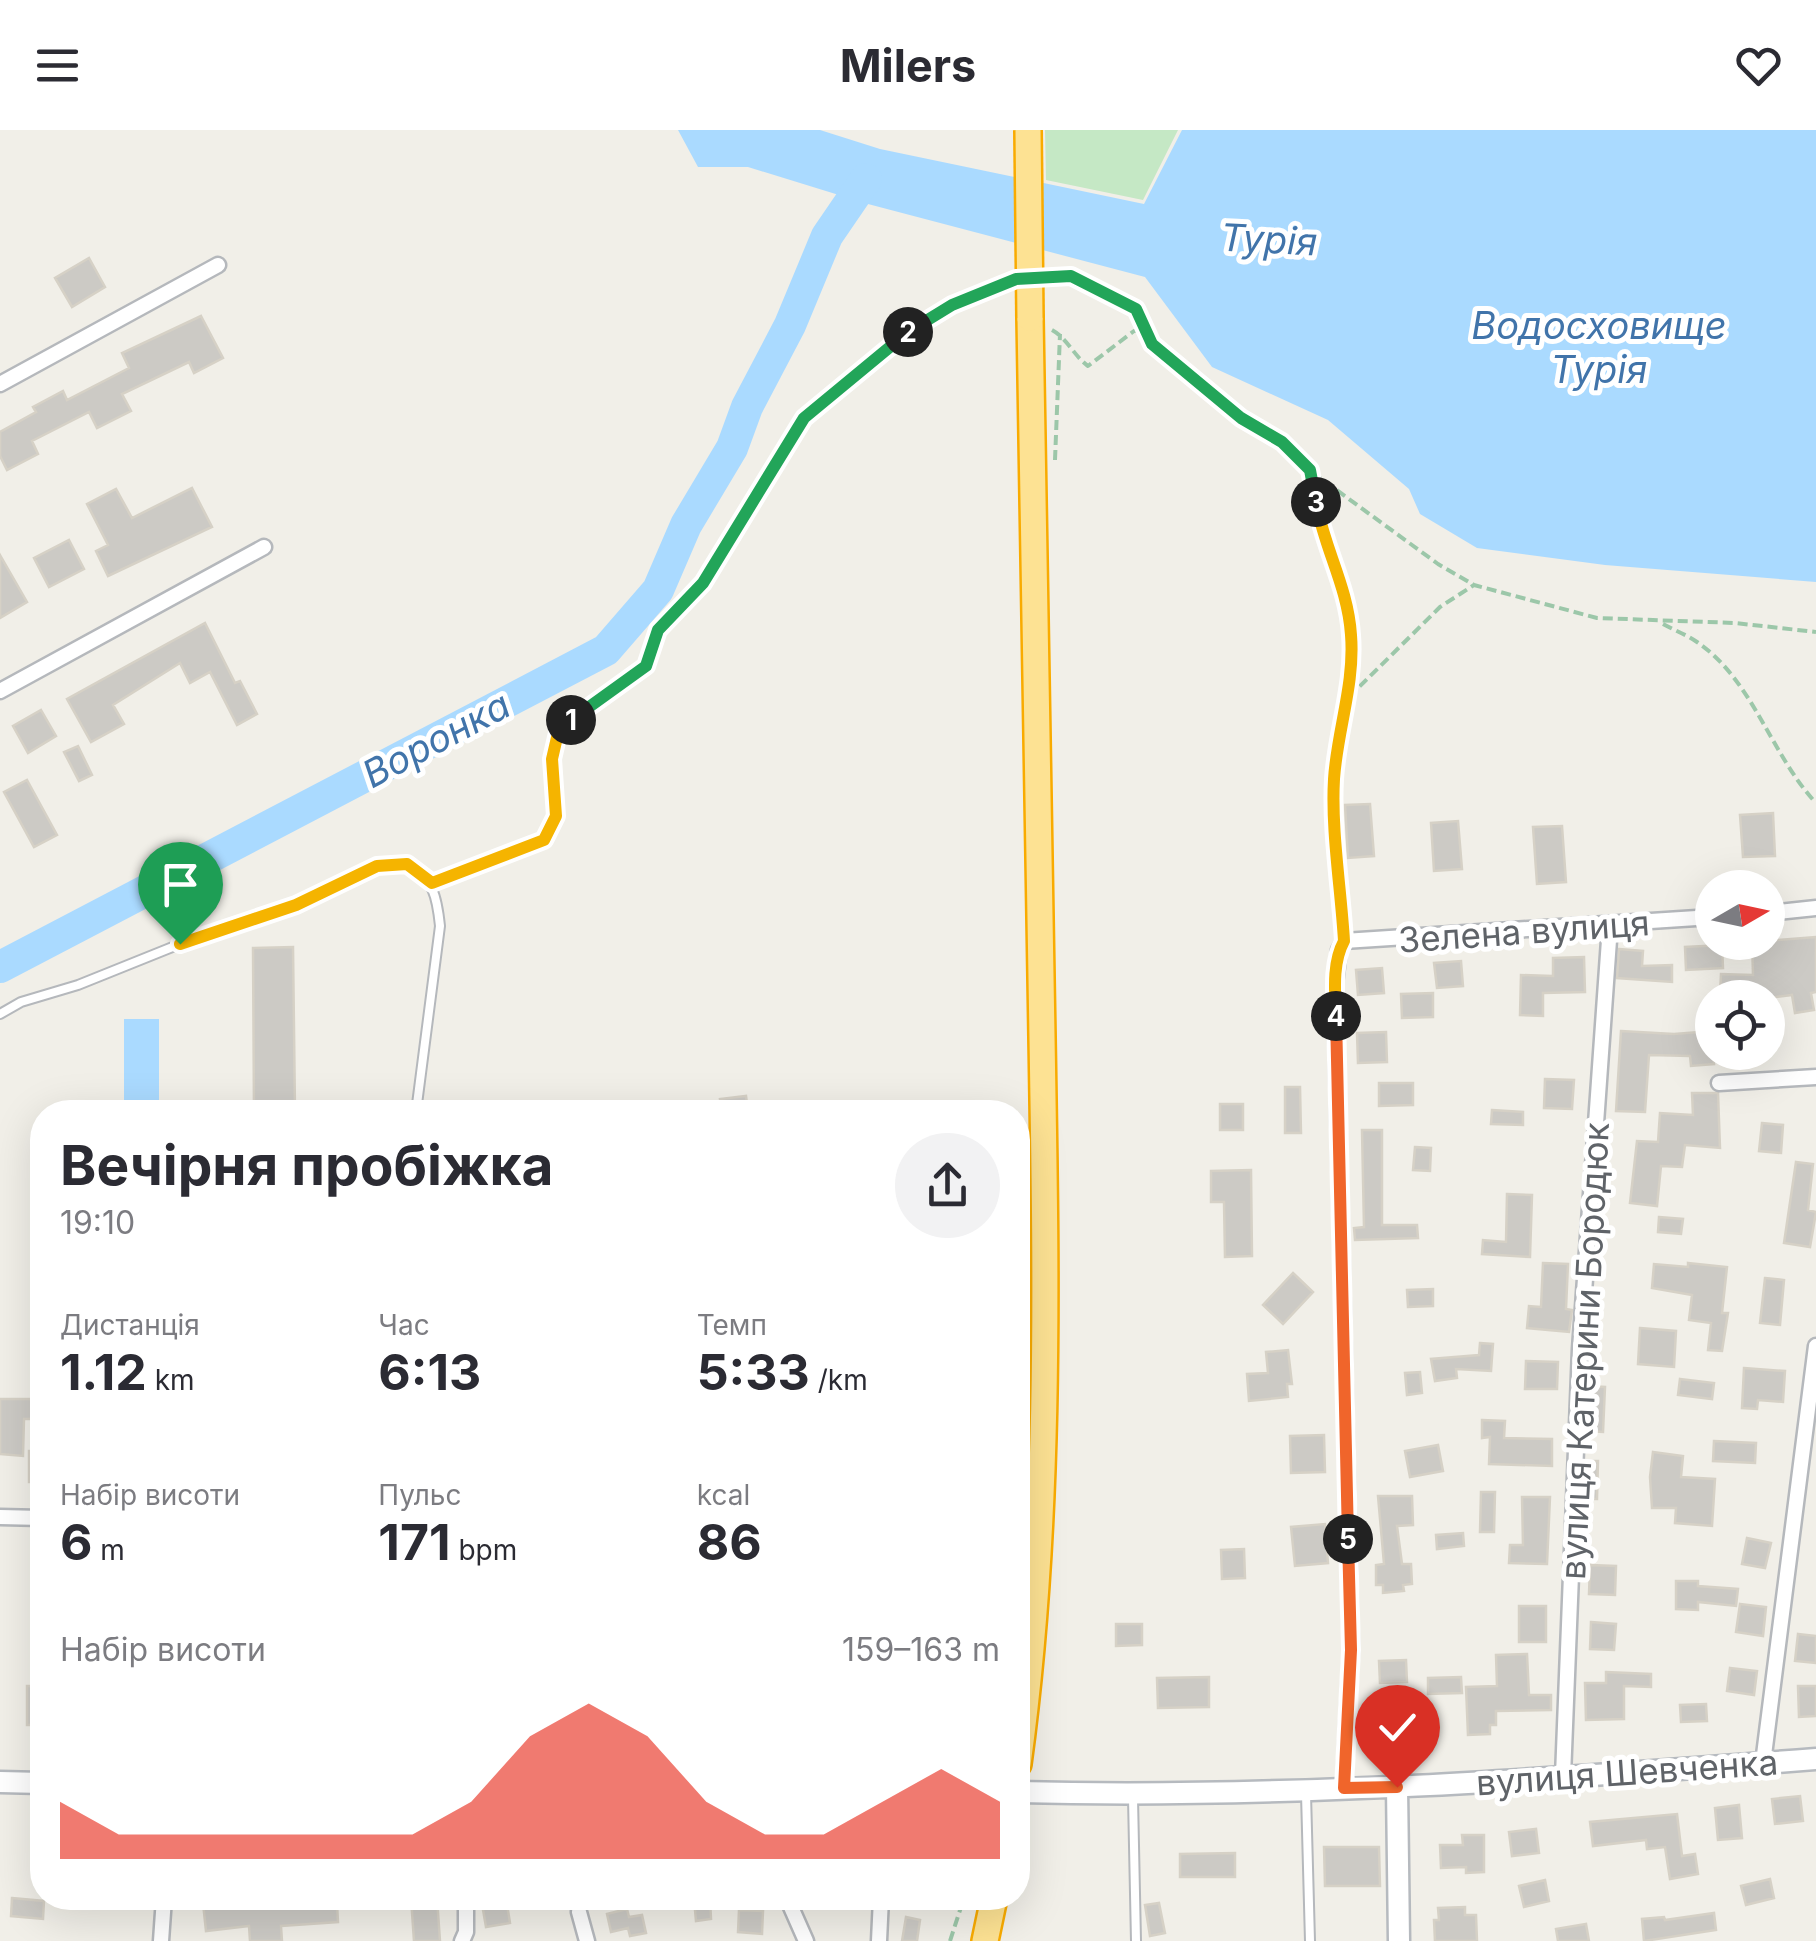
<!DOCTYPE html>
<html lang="uk">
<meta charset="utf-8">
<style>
:root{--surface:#fff;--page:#f2f2f3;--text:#2b2b33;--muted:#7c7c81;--accent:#ea4335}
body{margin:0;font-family:Inter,sans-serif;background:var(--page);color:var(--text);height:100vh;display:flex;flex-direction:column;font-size:38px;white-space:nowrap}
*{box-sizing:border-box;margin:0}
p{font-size:32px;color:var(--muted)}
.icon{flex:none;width:55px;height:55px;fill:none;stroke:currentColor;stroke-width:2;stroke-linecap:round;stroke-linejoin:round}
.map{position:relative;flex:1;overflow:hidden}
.drawer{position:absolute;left:30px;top:970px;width:1000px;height:810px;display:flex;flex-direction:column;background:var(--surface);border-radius:40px;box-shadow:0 10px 40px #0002}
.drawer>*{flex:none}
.needle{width:65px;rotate:81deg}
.fabs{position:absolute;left:1695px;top:740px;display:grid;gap:20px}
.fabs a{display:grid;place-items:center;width:90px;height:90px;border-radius:50%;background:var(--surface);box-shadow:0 10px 40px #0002;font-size:50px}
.pin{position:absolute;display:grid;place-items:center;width:85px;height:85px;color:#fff;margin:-102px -42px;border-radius:50% 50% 50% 0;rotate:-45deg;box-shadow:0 0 10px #0007}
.pin .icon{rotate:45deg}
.km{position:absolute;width:50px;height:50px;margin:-25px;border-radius:50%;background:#222;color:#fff;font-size:28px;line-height:50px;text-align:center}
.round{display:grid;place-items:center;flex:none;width:105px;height:105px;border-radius:52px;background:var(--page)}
.head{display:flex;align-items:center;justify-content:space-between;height:170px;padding:0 30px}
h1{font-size:55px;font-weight:700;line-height:75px}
.figures{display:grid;grid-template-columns:repeat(3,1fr);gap:15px;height:170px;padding:10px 30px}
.figures div{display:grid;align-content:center}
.figures b{font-size:50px;font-weight:700}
.figures small{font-size:28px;font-weight:400}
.figures p{font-size:28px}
.chart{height:280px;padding:20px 30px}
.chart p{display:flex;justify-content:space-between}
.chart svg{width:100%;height:180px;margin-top:10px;fill:var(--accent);opacity:.7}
header{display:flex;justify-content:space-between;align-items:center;height:130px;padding:0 30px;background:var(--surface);font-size:45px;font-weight:700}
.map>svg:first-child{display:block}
</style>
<header><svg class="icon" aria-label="menu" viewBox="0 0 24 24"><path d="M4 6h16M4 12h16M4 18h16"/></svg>Milers<svg class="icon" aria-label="heart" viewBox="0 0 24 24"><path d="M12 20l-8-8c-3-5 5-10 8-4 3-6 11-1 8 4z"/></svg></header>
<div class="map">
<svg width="1816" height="1811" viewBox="0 0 1816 1811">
<rect width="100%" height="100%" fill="#f1efe8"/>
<path fill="#c5e8c5" d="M1045 0H1178L1143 70 1046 50Z"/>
<path fill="#aadaff" d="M678 0H820L880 19 1144 74 1182 0H1816V452L1605 435 1477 418 1420 384 1409 359 1328 290 1212 237 1145 147 868 74 748 37H698Z
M124 889H159V982H124Z"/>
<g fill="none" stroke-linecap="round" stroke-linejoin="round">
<path stroke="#aadaff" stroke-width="32" d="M0 837 606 520 658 460 686 395 732 318 747 277 790 195 827 106 866 49"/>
</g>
<path fill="#cccac5" stroke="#d6d1c6" stroke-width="2.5" d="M89 128 105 157 72 177 55 148Z
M201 186 223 228 194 243 189 232 122 264 131 281 97 298 89 282 32 311 38 324 7 340 0 326V302L36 282 33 277 63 261 67 270 129 238 122 223Z
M192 358 212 397 108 446 96 421 108 415 87 374 116 359 132 388Z
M69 410 84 439 49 457 34 428Z
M0 425 27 472 0 488Z
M205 493 235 553 240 551 257 584 237 595 210 542 190 553 180 533 113 575 124 594 91 612 67 569Z
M41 580 56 606 28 623 13 596Z
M78 616 92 645 79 651 64 622Z
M27 650 57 705 34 717 4 662Z
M1370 674 1374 726 1348 728 1345 675Z
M1773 683 1775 726 1743 727 1740 685Z
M1458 691 1462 739 1434 741 1431 693Z
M1562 696 1566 752 1537 754 1533 697Z
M1816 807V862L1811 863 1814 880 1795 883 1792 865 1768 868V862L1720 865 1721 844 1753 845 1752 812Z
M1722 815 1723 838 1686 840 1685 817Z
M293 817 295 982H254L253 818Z
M1619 819 1643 821 1642 836 1672 835V852L1617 848Z
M1584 827 1585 862 1543 863V886L1520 885 1521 845 1553 846V828Z
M1461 831 1463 856 1437 858 1434 833Z
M1382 838 1384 863 1358 865 1356 840Z
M1433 863V887L1402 888 1401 864Z
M1621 901 1674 904 1711 901 1714 934 1691 936 1690 926 1649 925 1645 982 1616 981Z
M1386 902 1387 932 1358 933 1357 903Z
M1545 949 1574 950 1572 979 1544 978Z
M1379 953H1413V975L1379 976Z
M1285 957H1300L1301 1003H1285Z
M1692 963H1718L1720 1018 1685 1015 1682 1037 1661 1036 1657 1076 1630 1073 1637 1011 1658 1012 1660 983 1693 985Z
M746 966 748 982H722L720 969Z
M1220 974H1243V1000H1220Z
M1492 980 1523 982V995L1491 994Z
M1762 993 1783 995 1781 1023 1759 1021Z
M1362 1000H1382V1095H1417L1418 1108 1355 1110 1354 1098 1364 1097Z
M1415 1017 1431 1018 1430 1041 1413 1040Z
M1796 1032 1813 1034 1808 1080 1816 1082 1810 1117 1784 1113Z
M1251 1040 1252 1126 1225 1127 1224 1072H1211V1041Z
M1507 1064 1532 1065 1530 1127 1482 1124 1483 1110 1506 1112Z
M1659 1087 1683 1089 1681 1104 1658 1102Z
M1543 1133 1568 1134 1566 1179 1572 1180 1569 1202 1527 1198 1529 1176 1541 1177Z
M1688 1133 1727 1137 1722 1183H1728L1722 1221 1708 1220 1711 1193 1689 1190 1692 1165 1652 1158 1654 1134 1688 1137Z
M1293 1143 1313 1162 1283 1194 1263 1175Z
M1765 1148 1784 1150 1780 1195 1760 1193Z
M1433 1159V1176L1408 1177 1407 1160Z
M1640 1198 1676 1201 1674 1237 1638 1234Z
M1480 1213 1493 1214 1491 1241 1456 1239 1457 1248 1435 1251 1431 1229 1479 1225Z
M1288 1220 1292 1254H1287L1288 1267 1249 1271 1247 1244 1268 1243 1266 1222Z
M1526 1231 1558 1232 1557 1259H1525Z
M1744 1238 1785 1241 1783 1272 1758 1270 1757 1279 1742 1278Z
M1420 1242 1422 1263 1407 1265 1405 1243Z
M1680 1249 1714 1253 1712 1269 1678 1265Z
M1589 1256 1605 1257 1603 1302 1587 1301Z
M0 1269H42V1289H24L23 1326 0 1324Z
M1482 1290 1505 1291 1504 1308 1552 1309V1336L1489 1334 1490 1307 1482 1308Z
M1324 1305 1325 1342 1291 1343 1290 1306Z
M1714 1311 1756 1313 1755 1333 1713 1331Z
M1438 1315 1443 1341 1410 1347 1405 1321Z
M29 1321H42V1352H29Z
M1653 1322 1683 1326 1681 1347 1715 1349 1712 1396 1675 1393 1676 1378H1652L1650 1347Z
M1586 1331H1598L1597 1369H1585Z
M1481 1362H1495L1494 1402H1480Z
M1378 1366H1412L1413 1395 1397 1396 1402 1434H1411L1412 1454 1403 1455 1404 1461 1383 1463V1455H1376V1435L1384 1434Z
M1522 1367H1550L1547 1434 1509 1433 1510 1415H1523Z
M1325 1394 1328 1433 1295 1436 1291 1397Z
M1463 1403 1464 1416 1437 1419 1436 1405Z
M1747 1408 1771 1413 1765 1438 1742 1434Z
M1244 1419 1245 1448 1222 1449 1221 1420Z
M1590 1435 1616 1436 1615 1465 1589 1464Z
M1676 1451H1698V1456L1738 1459 1736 1476 1698 1472V1480L1676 1479Z
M1740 1474 1766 1477 1763 1506 1736 1502Z
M1519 1476H1546V1512H1519Z
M1591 1492 1616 1494 1614 1520 1590 1519Z
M1116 1494H1142V1515L1116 1516Z
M1798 1504 1816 1506V1533L1795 1531Z
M1527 1524 1529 1565H1551V1580L1496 1581V1595H1490V1604L1468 1605 1466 1557 1497 1556 1496 1525Z
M1406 1530 1407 1552 1380 1553 1379 1531Z
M1730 1538 1757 1541 1754 1565 1727 1561Z
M1606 1542 1651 1544V1557L1624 1556V1589L1586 1590 1585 1553H1606Z
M1209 1547V1577L1158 1578 1157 1548Z
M1461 1547 1462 1563 1428 1564V1548Z
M27 1556H42V1595H27Z
M1798 1556H1816V1586L1799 1587Z
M1706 1574 1707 1591 1681 1592 1680 1575Z
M1800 1666 1803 1691 1775 1694 1772 1669Z
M1739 1675 1742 1708 1718 1710 1715 1678Z
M1677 1684 1682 1726 1695 1724 1698 1744 1670 1749 1665 1717 1647 1719 1646 1710 1593 1716 1590 1692Z
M1536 1699 1539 1723 1512 1726 1509 1702Z
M1462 1705H1484V1742L1466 1743V1737L1441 1738 1440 1715H1463Z
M1324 1717H1379L1380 1756H1325Z
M1235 1723V1747H1180V1724Z
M1770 1749 1774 1768 1746 1775 1741 1756Z
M1545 1750 1549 1771 1524 1777 1519 1756Z
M12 1768 44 1771 43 1789 11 1786Z
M279 1768V1777L337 1773 338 1792 281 1796 282 1811H250L249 1796 206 1801 203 1773Z
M411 1768H437L440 1811H414Z
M481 1768H506L510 1793 486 1797Z
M710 1768 711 1789 696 1791 694 1769Z
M1159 1773 1165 1803 1150 1806 1145 1775Z
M1465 1777V1785H1476L1477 1811H1435L1434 1790H1439L1438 1778Z
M627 1779 629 1787 642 1785 646 1803 630 1806 628 1798 611 1802 607 1784Z
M739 1780 763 1781 762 1804 738 1802Z
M1714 1783 1716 1800 1644 1811 1642 1789 1664 1787 1665 1790Z
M906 1787 920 1790 917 1811H902Z
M1586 1794 1589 1811H1558L1556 1799Z"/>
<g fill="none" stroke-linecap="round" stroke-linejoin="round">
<defs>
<path id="lane" d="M0 884 21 872 78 855 180 814 296 775 377 736 407 734C434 750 437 767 440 796L416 982
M1306 1664 1310 1811
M1133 1668 1136 1811"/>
<path id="street" d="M0 254 218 135
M0 561 264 417
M1768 783 1816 778
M1719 953 1816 947
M0 1387 42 1388
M1763 1633 1816 1216
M1563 1646 1580 1219 1610 796
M1344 1658 1351 1520 1335 854 1339 820 1344 811 1712 787
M787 1768 806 1811
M579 1782 587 1811
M161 1811 164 1768
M462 1811 466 1802V1768
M879 1811 881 1768"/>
<path id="secondary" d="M0 1652 42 1653
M1397 1657 1399 1811
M1018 1662C1284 1669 1551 1649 1816 1629"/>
<path id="highway" d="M1018 1634C1051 1393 1046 1150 1042 907 1038 667 1034 428 1030 188
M985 1811 994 1768"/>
</defs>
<use href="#lane" stroke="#b5b8bc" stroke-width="12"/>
<use href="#street" stroke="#b5b8bc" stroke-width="19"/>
<use href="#secondary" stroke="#b6babf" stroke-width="25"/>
<use href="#highway" stroke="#f9ab00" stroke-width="30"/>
<path stroke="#9cc7a9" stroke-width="4" stroke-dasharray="10 5" stroke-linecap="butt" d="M1052 147 1071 146 1136 179 1147 199
M1052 200C1067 208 1074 226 1088 236L1134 201 1147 199 1151 214 1195 253 1241 288 1282 313 1301 334 1438 434 1474 455 1597 488 1735 493 1816 502
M1055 330 1060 204
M1310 339 1320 398 1344 456 1351 505 1352 545 1340 595 1334 654 1343 796
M1663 494C1674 500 1687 505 1697 512 1753 550 1771 625 1816 673
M1349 567 1440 477 1474 455
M441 750 544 710 557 686 552 629 558 603 577 583 646 536 658 500 703 453 804 288 914 197 952 175 1008 153
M950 1811 964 1768"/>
<use href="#lane" stroke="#fff" stroke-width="8"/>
<use href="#street" stroke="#fff" stroke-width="14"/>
<use href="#secondary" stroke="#fff" stroke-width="20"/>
<use href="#highway" stroke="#fde293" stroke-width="25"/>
<defs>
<path id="highway-bridge" d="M1028 0 1030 188"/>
</defs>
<use href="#highway-bridge" stroke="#f9ab00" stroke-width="30" stroke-linecap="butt"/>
<use href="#highway-bridge" stroke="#fde293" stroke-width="25"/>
</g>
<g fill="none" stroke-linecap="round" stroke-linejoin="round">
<defs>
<path id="split-1" d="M180 814 296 775 377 736 407 734 432 753 544 710 556 686 552 629 558 603 571 590"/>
<path id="split-2" d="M571 590 646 536 658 500 703 453 804 288 908 202"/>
<path id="split-3" d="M908 202 952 175 1016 149 1071 146 1136 179 1152 214 1241 288 1282 312 1310 340 1316 372"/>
<path id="split-4" d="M1316 372C1324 418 1348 457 1351 505 1355 554 1337 601 1334 649 1331 700 1341 759 1344 811 1332 833 1335 862 1336 886"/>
<path id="split-5" d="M1336 886 1348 1409"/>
<path id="split-6" d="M1348 1409 1351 1520 1344 1658 1397 1657"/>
</defs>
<use href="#split-1" stroke="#fff" stroke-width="20"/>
<use href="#split-2" stroke="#fff" stroke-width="20"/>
<use href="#split-3" stroke="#fff" stroke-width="20"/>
<use href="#split-4" stroke="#fff" stroke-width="20"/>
<use href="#split-5" stroke="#fff" stroke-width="20"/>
<use href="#split-6" stroke="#fff" stroke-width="20"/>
<use href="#split-1" stroke="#f5b400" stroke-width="12"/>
<use href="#split-2" stroke="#22a559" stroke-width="12"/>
<use href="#split-3" stroke="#22a559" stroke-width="12"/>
<use href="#split-4" stroke="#f5b400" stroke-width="12"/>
<use href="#split-5" stroke="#f0652b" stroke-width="12"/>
<use href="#split-6" stroke="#f0652b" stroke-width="12"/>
</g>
<g text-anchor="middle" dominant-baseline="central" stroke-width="10" stroke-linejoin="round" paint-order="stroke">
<g font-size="35" fill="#5f6368" stroke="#fff">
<text transform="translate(1524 801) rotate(-4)">Зелена вулиця</text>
<text transform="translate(1584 1221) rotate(-87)">вулиця Катерини Бородюк</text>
<text transform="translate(1627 1642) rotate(-4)">вулиця Шевченка</text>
</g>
<g font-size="38" font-style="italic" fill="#4174aa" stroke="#fff">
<text transform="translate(1269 109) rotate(3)">Турія</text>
<text x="1599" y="195">Водосховище<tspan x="1599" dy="44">Турія</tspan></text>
<text transform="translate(436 609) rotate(-28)">Воронка</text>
</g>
</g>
</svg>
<div class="fabs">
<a><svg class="needle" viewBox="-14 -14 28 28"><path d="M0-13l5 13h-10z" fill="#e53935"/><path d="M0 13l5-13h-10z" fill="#7c7c81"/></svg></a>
<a><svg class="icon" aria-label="locate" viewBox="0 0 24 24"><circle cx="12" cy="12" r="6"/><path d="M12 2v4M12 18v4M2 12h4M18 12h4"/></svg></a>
</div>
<div class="pin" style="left:180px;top:814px;background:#1e9e55"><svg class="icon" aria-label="arrive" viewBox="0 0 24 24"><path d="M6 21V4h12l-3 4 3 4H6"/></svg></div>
<div class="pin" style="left:1397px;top:1657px;background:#d93025"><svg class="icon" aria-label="check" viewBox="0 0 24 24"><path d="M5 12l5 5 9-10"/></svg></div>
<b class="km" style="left:571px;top:590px">1</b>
<b class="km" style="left:908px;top:202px">2</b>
<b class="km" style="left:1316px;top:372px">3</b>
<b class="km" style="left:1336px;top:886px">4</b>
<b class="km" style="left:1348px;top:1409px">5</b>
<section class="drawer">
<div class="head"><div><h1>Вечірня пробіжка</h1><p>19:10</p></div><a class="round"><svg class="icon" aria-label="share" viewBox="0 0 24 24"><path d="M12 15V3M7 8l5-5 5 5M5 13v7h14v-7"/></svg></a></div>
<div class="figures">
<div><p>Дистанція</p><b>1.12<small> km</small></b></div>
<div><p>Час</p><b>6:13</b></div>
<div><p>Темп</p><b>5:33<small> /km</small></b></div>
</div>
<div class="figures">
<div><p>Набір висоти</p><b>6<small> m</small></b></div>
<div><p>Пульс</p><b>171<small> bpm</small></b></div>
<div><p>kcal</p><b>86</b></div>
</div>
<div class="chart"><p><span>Набір висоти</span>159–163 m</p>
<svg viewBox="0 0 160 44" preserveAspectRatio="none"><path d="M0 44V30L10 38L20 38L30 38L40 38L50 38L60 38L70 30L80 14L90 6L100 14L110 30L120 38L130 38L140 30L150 22L160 30V44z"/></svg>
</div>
</section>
</div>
